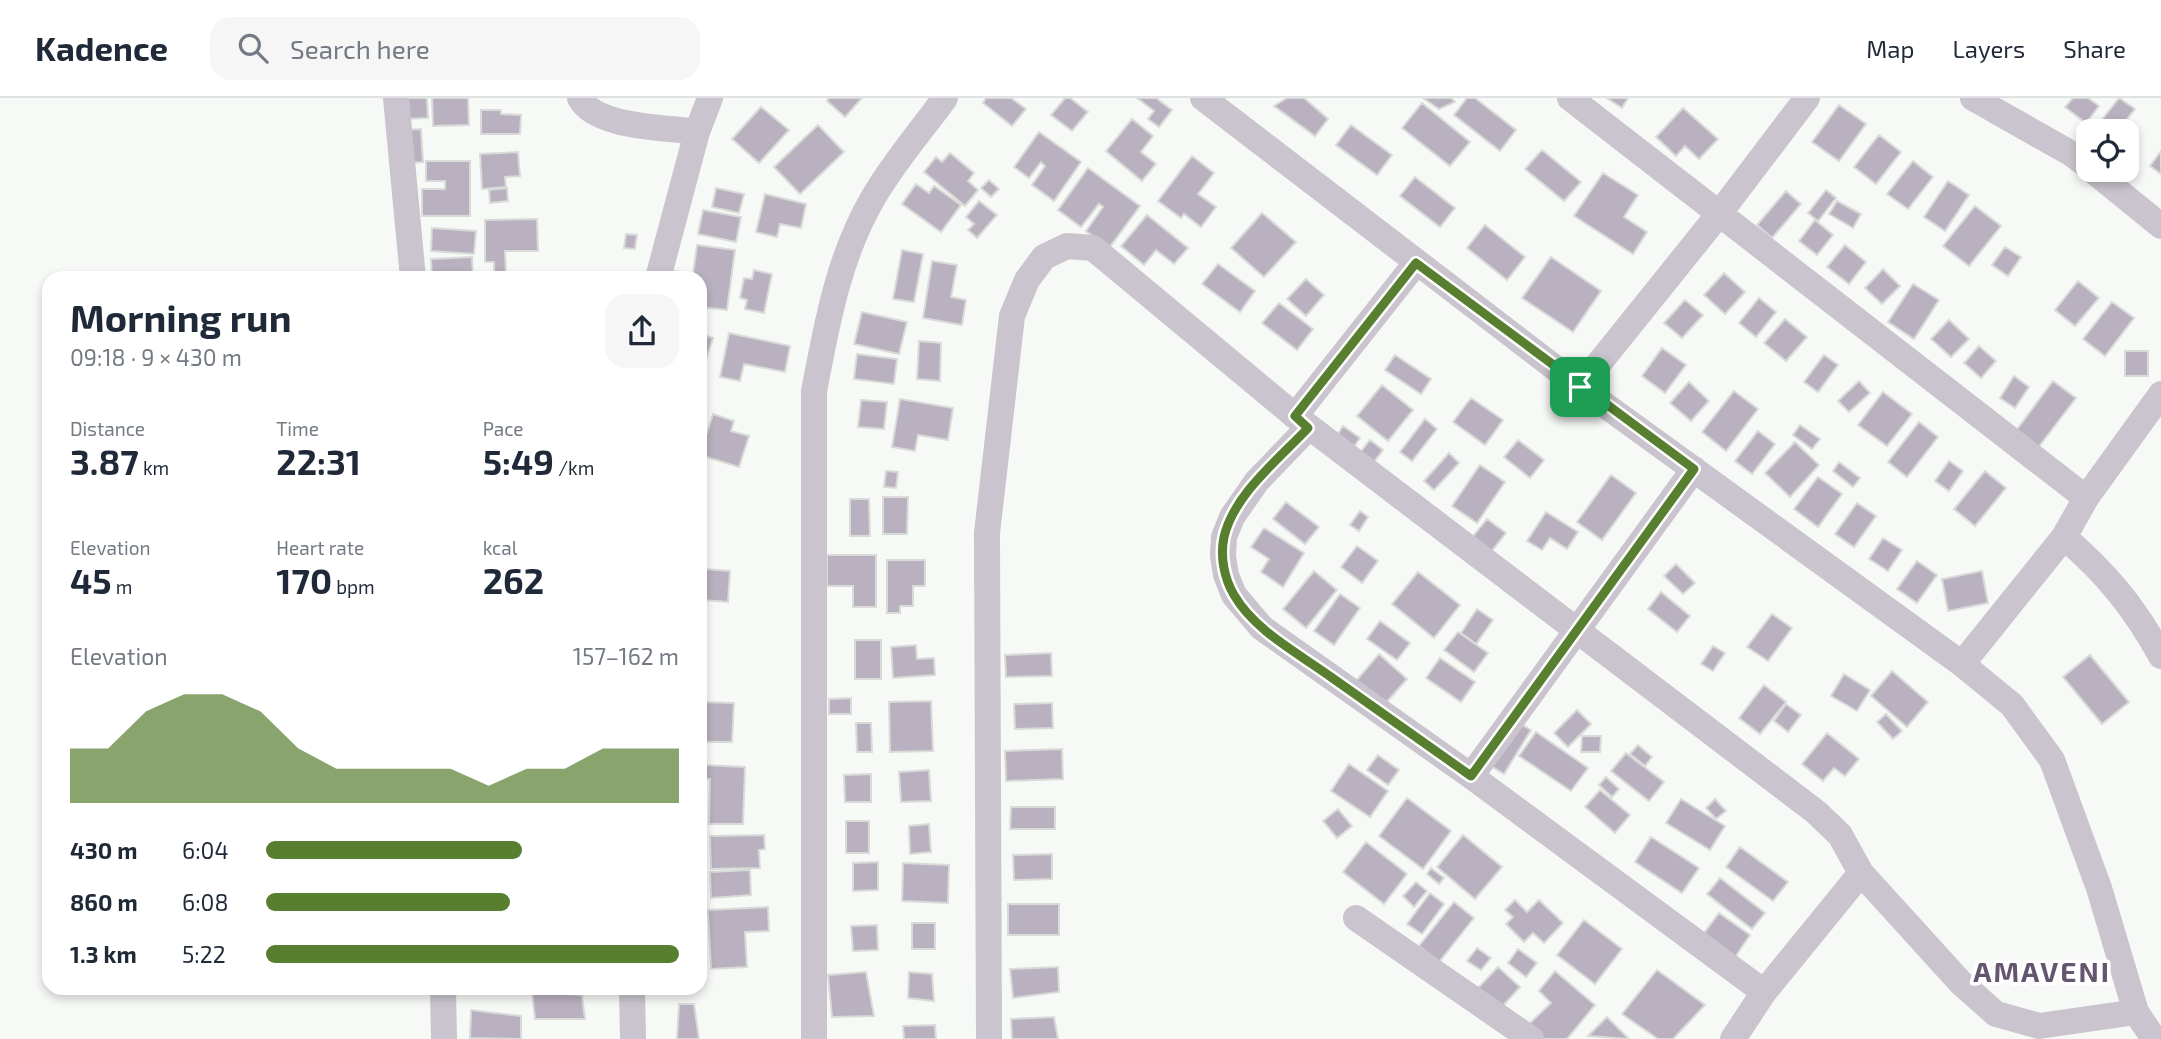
<!DOCTYPE html>
<meta charset="utf-8">
<style>
:root{--surface:#fff;--page:#f6f6f7;--text:#1f2937;--muted:#747a83;--line:#e0e1e3;--accent:#587f30}
body{margin:0;font-family:"Exo 2",sans-serif;background:var(--page);color:var(--text);height:100vh;display:flex;flex-direction:column;font-size:26px;white-space:nowrap}
*{box-sizing:border-box;margin:0}
p{font-size:23px;color:var(--muted)}
.icon{flex:none;width:38px;height:38px;fill:none;stroke:currentColor;stroke-width:2;stroke-linecap:round;stroke-linejoin:round}
.map{position:relative;flex:1;overflow:hidden}
.details{position:absolute;left:42px;top:173px;width:665px;height:724px;display:flex;flex-direction:column;background:var(--surface);border-radius:21px;box-shadow:0 4px 10px #0003}
.details>*{flex:none}
.controls{position:absolute;left:2076px;top:21px;display:grid;gap:14px}
.controls a{display:grid;place-items:center;width:63px;height:63px;border-radius:14px;background:var(--surface);box-shadow:0 4px 10px #0003;font-size:35px}
.pin{position:absolute;display:grid;place-items:center;width:60px;height:60px;color:#fff;margin:-30px;border-radius:14px;box-shadow:0 4px 10px #0006}
.round{display:grid;place-items:center;flex:none;width:74px;height:74px;border-radius:21px;background:var(--page)}
.headline{display:flex;align-items:center;justify-content:space-between;height:119px;padding:0 28px}
h1{font-size:38px;font-weight:700;line-height:52px}
.metrics{display:grid;grid-template-columns:repeat(3,1fr);gap:10px;height:119px;padding:7px 28px}
.metrics div{display:grid;align-content:center}
.metrics b{font-size:35px;font-weight:700}
.metrics small{font-size:19px;font-weight:400}
.metrics p{font-size:19px}
.chart{height:196px;padding:14px 28px}
.chart p{display:flex;justify-content:space-between}
.chart svg{width:100%;height:126px;margin-top:7px;fill:var(--accent);opacity:.7}
ul{padding:0 28px;list-style:none;font-size:23px}
li{display:grid;grid-template-columns:112px 84px 1fr;align-items:center;height:52px}
li i{height:18px;border-radius:9px;background:var(--accent)}
header{display:flex;align-items:center;gap:42px;box-sizing:border-box;height:98px;padding:0 35px;background:var(--surface);border-bottom:2px solid var(--line)}
header strong{font-size:33px}
nav{display:flex;gap:38px;margin-inline-start:auto;font-size:24px}
.search{width:490px;height:63px;background:var(--page);display:flex;align-items:center;gap:18px;box-sizing:border-box;padding:0 24px;border-radius:21px;color:var(--muted);font-size:26px}
.map>svg:first-child{display:block}
</style>
<header>
<strong>Kadence</strong>
<div class="search"><svg class="icon" aria-label="search" viewBox="0 0 24 24"><circle cx="10" cy="10" r="6"/><path d="M15 15l6 6"/></svg>Search here</div>
<nav><a>Map</a><a>Layers</a><a>Share</a></nav>
</header>
<div class="map">
<svg width="2161" height="941" viewBox="0 0 2161 941">
<rect width="100%" height="100%" fill="#f7f9f7"/>
<path fill="#b9b1bf" stroke="#d9dbd9" stroke-width="2" d="M404 0H427L428 20 404 21Z
M432 0H468L469 27 433 28Z
M829 0H862L845 19 827 3Z
M986 0H1011L1026 11 1012 28 983 5Z
M1065 0H1070L1088 14 1072 33 1051 17Z
M1137 0H1156L1172 12 1159 29 1148 21 1154 13Z
M1287 0H1304L1328 21 1315 38 1274 8Z
M1423 0H1451L1455 4 1439 11Z
M1467 0H1475L1516 32 1500 53 1454 17Z
M1607 0H1628L1622 10Z
M2073 0H2088L2099 8 2086 25 2065 9Z
M2119 0 2135 11 2127 21 2134 26 2126 36V33H2104L2097 28Z
M1422 5 1470 44 1450 68 1402 30Z
M1839 7 1866 26 1839 63 1812 44Z
M761 9 789 32 759 65 732 41Z
M1683 10 1718 41 1699 61 1685 48 1676 58 1656 39Z
M481 12H501V16L521 17 520 36H481Z
M1132 21 1153 38 1141 54 1156 66 1142 83 1106 53Z
M818 27 844 54 800 96 774 69Z
M1351 27 1392 57 1377 77 1336 47Z
M421 31 423 64 407 65 405 32Z
M1039 34 1081 64 1054 103 1032 87 1045 68 1041 64 1029 80 1014 69Z
M1879 37 1901 54 1876 86 1854 69Z
M1542 52 1581 84 1564 103 1525 71Z
M2161 53V76L2150 68Z
M518 54 520 78 505 79 506 89 482 91 480 56Z
M950 55 974 75 968 83 978 92 965 108 924 74 936 59 942 64Z
M1192 58 1214 75 1198 96 1216 109 1201 129 1184 116 1181 120 1158 103Z
M426 63H470V118H422V91H445V83H426Z
M1913 63 1933 79 1908 111 1887 96Z
M1088 70 1140 108 1109 150 1086 133 1103 109 1099 106 1081 129 1058 112Z
M1603 75 1638 97 1624 119 1647 134 1633 156 1574 118Z
M1415 79 1455 110 1440 129 1400 98Z
M989 82 999 91 991 99 981 90Z
M1948 83 1969 97 1945 133 1924 119Z
M916 86 929 95 934 88 961 107 941 134 902 106Z
M507 90 508 103 490 105 489 92Z
M716 90 744 96 739 115 712 109Z
M1826 92 1836 100 1818 123 1808 115Z
M1786 93 1801 106 1772 140 1757 127Z
M765 96 806 106 801 130 780 126 777 139 756 134Z
M979 103 997 117 977 140 968 132 974 126 966 119Z
M1837 103 1861 116 1853 130 1829 116Z
M1975 108 2001 128 1969 168 1943 148Z
M703 112 741 119 736 144 698 136Z
M1262 115 1296 144 1264 179 1231 150Z
M1147 117 1188 150 1174 166 1156 152 1144 167 1121 148Z
M537 121 538 153H505L506 175H494V164H485V122Z
M1815 122 1833 137 1817 157 1799 143Z
M1485 127 1525 159 1507 182 1467 150Z
M432 130 476 133 474 156 431 153Z
M626 136 637 137 635 151 624 150Z
M697 147 735 152 727 212 700 209V180H672L673 173 693 176Z
M1845 147 1866 164 1849 186 1827 169Z
M2005 149 2021 159 2008 178 1992 167Z
M902 152 923 156 914 204 893 201Z
M472 159 473 180H432L431 161Z
M1551 159 1601 193 1573 234 1522 200Z
M932 163 957 167 951 199 966 202 962 227 923 220Z
M1218 166 1255 193 1240 214 1202 186Z
M1883 171 1900 188 1882 206 1865 190Z
M754 172 772 176 764 215 745 211 747 202 740 200 744 180 752 181Z
M1724 175 1745 194 1725 216 1704 197Z
M1306 181 1324 197 1306 218 1287 201Z
M2078 183 2099 200 2075 228 2055 212Z
M1913 186 1939 202 1914 241 1888 224Z
M1759 200 1776 214 1756 239 1739 225Z
M1685 202 1703 217 1682 240 1664 225Z
M2112 204 2134 220 2105 258 2083 241Z
M1279 205 1313 231 1297 252 1262 225Z
M862 214 907 224 899 256 854 246Z
M1785 221 1807 239 1786 263 1764 245Z
M1949 222 1969 241 1951 259 1931 241Z
M729 235 790 248 785 274 744 266 740 283 720 279Z
M700 236 713 240 702 274 700 273Z
M919 243 941 245 940 283 917 281Z
M1979 248 1996 263 1981 280 1964 265Z
M1662 250 1686 267 1665 295 1642 278Z
M2125 253H2148V278H2125Z
M857 256 897 261 894 286 854 281Z
M1395 257 1431 281 1421 296 1385 272Z
M1824 257 1838 267 1818 294 1804 284Z
M2014 278 2029 289 2015 310 2000 300Z
M1859 283 1870 295 1849 314 1838 303Z
M2053 283 2076 300 2037 351 2015 334Z
M1689 284 1709 303 1691 323 1670 305Z
M1382 287 1413 312 1388 343 1357 318Z
M1734 293 1758 311 1726 353 1702 334Z
M1883 294 1912 316 1887 348 1858 327Z
M1471 300 1503 322 1485 347 1453 324Z
M900 301 953 310 948 342 918 337 915 353 892 349Z
M861 302 887 304 884 331 858 329Z
M713 316 734 323 731 333 749 338 739 369 700 357Z
M1425 321 1437 331 1412 363 1400 354Z
M1919 324 1938 339 1907 379 1888 364Z
M1800 327 1820 341 1812 351 1793 337Z
M1343 328 1360 340 1350 354 1334 342Z
M1758 333 1775 346 1752 376 1735 363Z
M1370 342 1383 352 1371 368 1358 357Z
M1518 342 1544 362 1530 380 1504 359Z
M1795 344 1819 367 1790 399 1765 375Z
M1449 355 1459 365 1434 392 1424 383Z
M1949 363 1963 373 1949 393 1935 383Z
M1839 364 1860 380 1853 389 1833 373Z
M1480 367 1505 384 1477 425 1452 408Z
M886 373 898 374 896 390 884 389Z
M1985 373 2006 390 1975 428 1954 411Z
M1611 377 1636 395 1602 442 1577 424Z
M1818 379 1842 396 1818 429 1794 411Z
M883 399H908L907 436H883Z
M850 401H869L870 438H850Z
M1286 404 1319 429 1305 446 1273 421Z
M1857 405 1876 418 1854 449 1835 436Z
M1360 413 1368 419 1359 433 1350 427Z
M1546 414 1578 434 1567 451 1550 440 1542 452 1527 443Z
M1487 421 1506 435 1490 455 1471 441Z
M1264 430 1304 455 1283 489 1261 474 1269 461 1251 449Z
M1883 440 1902 452 1888 473 1869 461Z
M1357 448 1378 463 1362 485 1341 469Z
M827 457H876V509H853V488H827Z
M887 462H925V488H913V508H900V515H887Z
M1917 463 1937 477 1917 505 1897 491Z
M1676 466 1695 485 1683 496 1664 478Z
M705 471 730 473 728 504 703 502Z
M1314 473 1337 492 1306 530 1283 511Z
M1982 473 1988 505 1948 513 1942 481Z
M1418 474 1460 507 1434 540 1392 506Z
M1661 494 1690 518 1677 534 1648 511Z
M1340 496 1360 510 1334 547 1314 533Z
M1477 511 1493 522 1476 546 1461 535Z
M1772 516 1792 530 1768 563 1747 549Z
M1380 523 1410 545 1397 562 1367 541Z
M1458 534 1488 555 1474 574 1444 552Z
M855 542H881V581H855Z
M916 547 917 561 934 560 935 577 893 580 891 549Z
M1713 548 1725 555 1713 573 1701 566Z
M1051 555 1052 578 1006 579 1005 557Z
M1379 556 1407 581 1384 607 1356 583Z
M2090 557 2129 604 2102 626 2063 579Z
M1440 560 1475 584 1461 604 1426 580Z
M1892 573 1928 604 1907 629 1871 598Z
M1844 576 1870 592 1857 613 1831 598Z
M1764 587 1786 604 1760 636 1739 620Z
M851 600V616H829V601Z
M931 603 933 653 890 654 889 604Z
M705 604 734 605 732 644H704Z
M1052 605 1053 630 1015 631 1014 606Z
M1786 606 1801 617 1788 634 1774 623Z
M1577 612 1591 626 1568 649 1554 635Z
M1886 616 1902 633 1893 641 1877 624Z
M1516 623 1531 632 1504 676 1488 666Z
M856 625H871L872 654H857Z
M1536 634 1588 670 1571 693 1519 658Z
M1827 635 1859 661 1845 678 1834 670 1823 683 1802 666Z
M1582 638H1601L1600 654H1581Z
M1638 647 1652 659 1645 668 1630 656Z
M1062 651 1063 681 1006 683 1005 653Z
M1626 655 1664 684 1649 703 1611 673Z
M1378 657 1399 672 1388 687 1367 672Z
M1349 666 1388 693 1370 719 1331 693Z
M705 667 745 669 743 726H709L710 681H705Z
M929 672 931 703 901 704 899 674Z
M871 676V704H845L844 677Z
M1606 679 1619 691 1612 699 1599 687Z
M1600 692 1630 717 1615 735 1585 709Z
M1407 700 1451 733 1423 771 1379 738Z
M1681 701 1725 728 1710 752 1666 725Z
M1715 701 1726 713 1716 721 1706 710Z
M1011 709H1055V731H1010Z
M1338 711 1352 728 1337 740 1323 723Z
M846 723H869V755H846Z
M929 726 931 754 910 756 909 728Z
M764 737 765 751 759 752 760 770 711 771 710 738Z
M1463 737 1502 769 1475 801 1437 769Z
M1651 739 1699 770 1682 795 1635 764Z
M1366 744 1407 776 1384 806 1343 774Z
M1740 749 1788 784 1773 803 1726 769Z
M1052 756V781L1014 782 1013 757Z
M878 764V792L853 793V765Z
M903 765 949 767 948 805 902 803Z
M1431 770 1444 780 1439 786 1427 776Z
M750 772 751 797 711 800 710 774Z
M1720 780 1765 815 1752 831 1707 796Z
M1416 784 1427 793 1414 809 1403 798Z
M1430 795 1444 806 1422 836 1407 826Z
M1515 802 1527 814 1539 802 1563 825 1544 845 1533 835 1524 844 1506 826 1513 819 1505 812Z
M1454 804 1474 820 1439 864 1419 848Z
M1008 806H1059V837H1008Z
M768 809 769 833 745 834 747 869 711 871 708 812Z
M1719 815 1750 837 1731 865 1699 842Z
M1584 822 1622 851 1595 886 1557 857Z
M912 825H935V851H912Z
M877 827 878 852 853 853 851 828Z
M1477 850 1491 860 1481 872 1467 863Z
M1518 851 1537 865 1526 879 1508 865Z
M1058 869 1059 894 1013 900 1010 871Z
M1498 869 1520 889 1500 911 1478 890Z
M1657 872 1705 907 1673 941H1658L1622 916Z
M1555 873 1595 907 1567 941H1545L1527 928 1551 905 1539 893Z
M866 874 874 918 832 919 828 877Z
M909 874 932 876 934 903 908 900Z
M532 894 582 897 585 921H535Z
M679 906H694L699 941H677Z
M471 912 521 918V941L470 940Z
M1054 919 1058 941H1012L1011 921Z
M1607 919 1629 941 1588 938Z
M935 927 936 941H904L903 928Z"/>
<g fill="none" stroke-linecap="round" stroke-linejoin="round">
<path stroke="#c9c4cd" stroke-width="26" d="M396 0 413 180
M580 0C595 30 666 29 697 34
M1203 0 1580 289 1962 566 2012 607 2052 662 2099 790 2136 914 2154 941
M1570 0 2086 400
M1973 0 2072 56 2088 68
M2092 72 2161 128
M1416 165 1295 318 1816 714 1840 737 1861 775 1961 885 1996 916 2039 928 2136 914
M658 180 697 34 710 0
M1580 289 1719 116 1807 0
M1308 330 1257 383 1232 419 1224 439 1223 458 1226 477 1234 497 1262 530 1471 678 1764 894
M2064 439C2107 476 2134 509 2161 558
M1962 566 2064 439 2086 400 2161 296
M1471 678 1694 371
M1356 820 1531 941
M443 891 444 941
M632 891 633 941
M814 941V293C827 226 838 160 873 100 893 65 921 33 945 0
M989 941 987 435 1012 218 1027 182 1044 159 1067 148 1093 150 1295 318
M1733 941 1764 894 1861 775"/>
</g>
<g fill="none" stroke-linecap="round" stroke-linejoin="round">
<defs>
<path id="route" d="M1416 165 1694 371 1471 678C1424 645 1378 612 1331 579 1298 555 1255 533 1234 497 1224 480 1220 458 1224 439 1234 396 1279 361 1308 330L1295 318Z"/>
</defs>
<use href="#route" stroke="#fff" stroke-width="14"/>
<use href="#route" stroke="#587f30" stroke-width="9"/>
</g>
<g text-anchor="middle" dominant-baseline="central" stroke-width="7" stroke-linejoin="round" paint-order="stroke">
<g font-size="28" font-weight="bold" letter-spacing="2" fill="#64566e" stroke="#fff">
<text x="2042" y="873">AMAVENI</text>
</g>
</g>
</svg>
<div class="controls">
<a><svg class="icon" aria-label="locate" viewBox="0 0 24 24"><circle cx="12" cy="12" r="6"/><path d="M12 2v4M12 18v4M2 12h4M18 12h4"/></svg></a>
</div>
<div class="pin" style="left:1580px;top:289px;background:#1e9e55"><svg class="icon" aria-label="arrive" viewBox="0 0 24 24"><path d="M6 21V4h12l-3 4 3 4H6"/></svg></div>
<section class="details">
<div class="headline"><div><h1>Morning run</h1><p>09:18 · 9 × 430 m</p></div><a class="round"><svg class="icon" aria-label="share" viewBox="0 0 24 24"><path d="M12 15V3M7 8l5-5 5 5M5 13v7h14v-7"/></svg></a></div>
<div class="metrics">
<div><p>Distance</p><b>3.87<small> km</small></b></div>
<div><p>Time</p><b>22:31</b></div>
<div><p>Pace</p><b>5:49<small> /km</small></b></div>
</div>
<div class="metrics">
<div><p>Elevation</p><b>45<small> m</small></b></div>
<div><p>Heart rate</p><b>170<small> bpm</small></b></div>
<div><p>kcal</p><b>262</b></div>
</div>
<div class="chart"><p><span>Elevation</span>157–162 m</p>
<svg viewBox="0 0 160 44" preserveAspectRatio="none"><path d="M0 44V25L10 25L20 12L30 6L40 6L50 12L60 25L70 32L80 32L90 32L100 32L110 38L120 32L130 32L140 25L150 25L160 25V44z"/></svg>
</div>
<ul>
<li><b>430 m</b>6:04<i style="width:62%"></i></li>
<li><b>860 m</b>6:08<i style="width:59%"></i></li>
<li><b>1.3 km</b>5:22<i style="width:100%"></i></li>
</ul>
</section>
</div>
